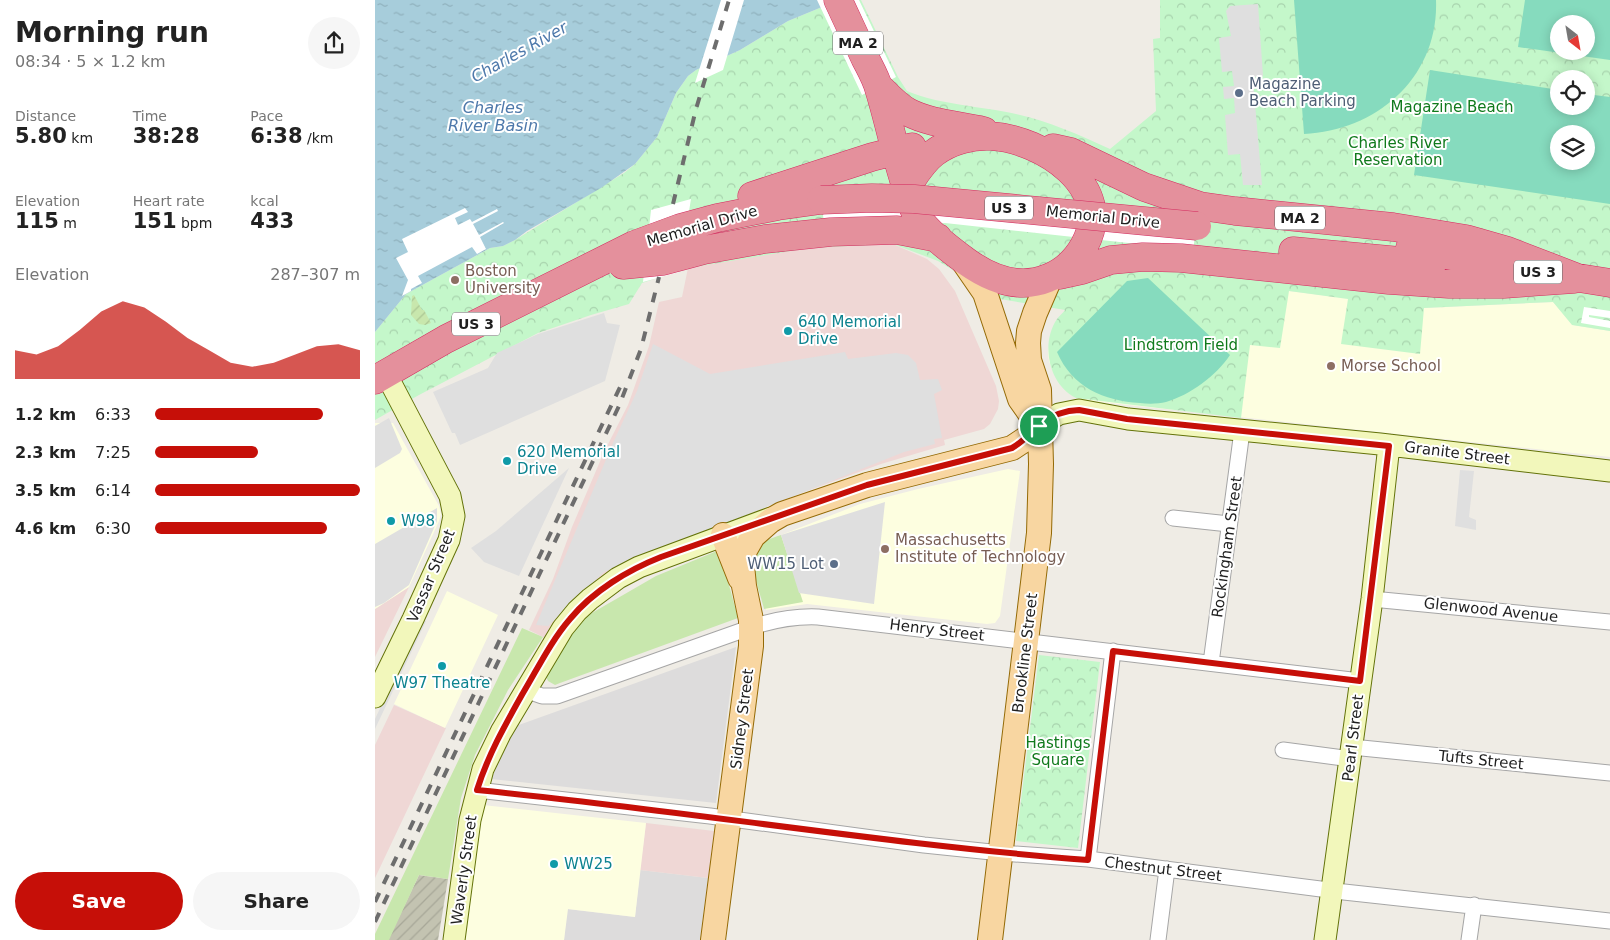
<!DOCTYPE html>
<meta charset="utf-8">
<style>
:root{--surface:#fff;--page:#f6f6f6;--text:#222;--muted:#767676;--accent:#c60f08}
body{margin:0;font-family:"DejaVu Sans",sans-serif;background:var(--page);color:var(--text);height:100vh;display:flex;flex-direction:column;font-size:19px;white-space:nowrap}
*{box-sizing:border-box;margin:0}
p{font-size:16px;color:var(--muted)}
.icon{flex:none;width:28px;height:28px;fill:none;stroke:currentColor;stroke-width:2;stroke-linecap:round;stroke-linejoin:round}
.map{position:relative;flex:1;overflow:hidden}
.drawer{display:flex;flex-direction:column;background:var(--surface);width:375px}
.drawer>*{flex:none}
.needle{width:32px;rotate:149deg}
.tools{position:absolute;left:1175px;top:15px;display:grid;gap:10px}
.tools a{display:grid;place-items:center;width:45px;height:45px;border-radius:50%;background:var(--surface);box-shadow:0 2px 12px #0003;font-size:25px}
.pin{position:absolute;display:grid;place-items:center;width:42px;height:42px;color:#fff;margin:-21px;border:2px solid #fff;border-radius:50%;box-shadow:0 1px 5px #0007}
.round{display:grid;place-items:center;flex:none;width:52px;height:52px;border-radius:26px;background:var(--page)}
.overview{display:flex;align-items:center;justify-content:space-between;height:85px;padding:0 15px}
h1{font-size:28px;font-weight:600;line-height:38px}
.metrics{display:grid;grid-template-columns:repeat(3,1fr);gap:8px;height:85px;padding:5px 15px}
.metrics div{display:grid;align-content:center}
.metrics b{font-size:21px;font-weight:600}
.metrics small{font-size:14px;font-weight:400}
.metrics p{font-size:14px}
.chart{height:140px;padding:10px 15px}
.chart p{display:flex;justify-content:space-between}
.chart svg{width:100%;height:90px;margin-top:5px;fill:var(--accent);opacity:.7}
.cta{display:flex;gap:10px;margin-top:auto;padding:10px 15px}
.cta a{flex:1;height:58px;border-radius:30px;background:var(--accent);color:#fff;font-size:20px;font-weight:600;line-height:58px;text-align:center}
.cta a+a{background:var(--page);color:var(--text)}
ul{padding:0 15px;list-style:none;font-size:16px}
li{display:grid;grid-template-columns:80px 60px 1fr;align-items:center;height:38px}
li i{height:12px;border-radius:6px;background:var(--accent)}
main{display:flex;flex:1;min-height:0}
.map>svg:first-child{display:block}
</style>
<main>
<section class="drawer">
<div class="overview"><div><h1>Morning run</h1><p>08:34 · 5 × 1.2 km</p></div><a class="round"><svg class="icon" aria-label="share" viewBox="0 0 24 24"><path d="M12 15V3M7 8l5-5 5 5M5 13v7h14v-7"/></svg></a></div>
<div class="metrics">
<div><p>Distance</p><b>5.80<small> km</small></b></div>
<div><p>Time</p><b>38:28</b></div>
<div><p>Pace</p><b>6:38<small> /km</small></b></div>
</div>
<div class="metrics">
<div><p>Elevation</p><b>115<small> m</small></b></div>
<div><p>Heart rate</p><b>151<small> bpm</small></b></div>
<div><p>kcal</p><b>433</b></div>
</div>
<div class="chart"><p><span>Elevation</span>287–307 m</p>
<svg viewBox="0 0 160 44" preserveAspectRatio="none"><path d="M0 44V30L10 32L20 28L30 20L40 11L50 6L60 9L70 16L80 24L90 30L100 36L110 38L120 36L130 32L140 28L150 27L160 30V44z"/></svg>
</div>
<ul>
<li><b>1.2 km</b>6:33<i style="width:82%"></i></li>
<li><b>2.3 km</b>7:25<i style="width:50%"></i></li>
<li><b>3.5 km</b>6:14<i style="width:100%"></i></li>
<li><b>4.6 km</b>6:30<i style="width:84%"></i></li>
</ul>
<div class="cta"><a>Save</a><a>Share</a></div>
</section>
<div class="map">
<svg width="1235" height="940" viewBox="0 0 1235 940">
<defs>
<pattern id="construction-furrows" width="10" height="10" patternUnits="userSpaceOnUse" patternTransform="scale(1.25)"><rect width="10" height="10" fill="#c3c3b1"/><path d="M-1 1l2-2M0 10L10 0M9 11l2-2" fill="none" stroke="#a7a798"/></pattern>
<pattern id="park-crowns" width="20" height="18" patternUnits="userSpaceOnUse" patternTransform="scale(1.25)"><rect width="20" height="18" fill="#c4f7ca"/><path d="M2 6a3 3 0 1 1 6 0M12 15a3 3 0 1 1 6 0" fill="none" stroke="#a8d3ad"/></pattern>
<pattern id="garden-furrows" width="10" height="10" patternUnits="userSpaceOnUse" patternTransform="scale(1.25)"><rect width="10" height="10" fill="#c8e7ad"/><path d="M-1 1l2-2M0 10L10 0M9 11l2-2" fill="none" stroke="#abc694"/></pattern>
<pattern id="water-ripples" width="26" height="14" patternUnits="userSpaceOnUse" patternTransform="scale(1.25)"><rect width="26" height="14" fill="#a7cddb"/><path d="M2 4q2-2 4 0t4 0M15 11q2-2 4 0t4 0" fill="none" stroke="#8fb0bc"/></pattern>
</defs>
<rect width="100%" height="100%" fill="#efece5"/>
<path fill="#dddcdc" d="M361 647 341 803 116 779 141 726Z
M265 870 333 878 325 940H189L192 909 260 917Z"/>
<path fill="#efd7d5" d="M481 244H518L552 259 564 269 580 291 621 386 624 401 623 409 615 424 609 429 569 440 570 445 506 464 270 550 227 576 181 621 170 638 154 630 178 579 197 527 229 452 253 405 274 346 284 302 307 297 313 268 330 264 434 248Z
M34 587 0 657V609Z
M19 705 71 728 0 878V745Z
M271 823 339 831 333 878 265 870Z"/>
<path fill="#fdfee0" d="M914 291 1049 308 1178 302 1198 325 1235 331V457L707 400 696 395 690 390 678 372 674 361 673 353 675 339 682 319Z
M0 423H18L64 506 66 514 64 521 34 587 0 609Z
M633 469 645 471 625 616 620 623 612 624 432 604 391 610 382 574 391 544 406 535 485 504 543 489Z
M72 591 123 615 70 728 19 704Z
M108 805 271 823 260 917 193 909 189 940H90Z"/>
<path fill="url(#construction-furrows)" d="M44 875 73 879 63 940H13Z"/>
<path fill="#c8e7ad" d="M406 535 428 602 389 609C384 587 369 558 391 541 395 538 401 537 406 535Z
M342 551 345 552 363 618 185 683 180 685 173 681 171 677 185 649 210 617 281 576Z
M147 628 168 637 133 690 100 755 86 798 73 879 44 875 14 940H0V934Z"/>
<path fill="url(#park-crowns)" fill-rule="evenodd" d="M464 0H486L523 77 532 91C566 105 605 106 641 114 674 121 704 135 735 149L781 111 778 39 785 38V0H1235V331L1197 325 1178 302 1049 308 1045 354 966 344 973 299 914 291 905 348 875 345 866 418 701 398C674 385 665 344 682 319 684 316 688 313 690 310L625 299 563 261 518 244 434 248 313 268 267 283 254 304 216 315 163 333 44 395 0 420V332L31 294 115 248 128 246 140 240 249 173 260 164 282 137 301 93 313 76 321 70 365 50 413 21ZM1184 24H1211V51H1184ZM1184 79H1211V106H1184ZM1184 134H1211V161H1184Z
M664 655 725 662 703 848 641 841Z"/>
<path fill="url(#garden-furrows)" d="M39 295 47 310H49L56 323 50 325 44 324 36 315 37 296Z"/>
<path fill="#86dbbe" fill-rule="evenodd" d="M919 0H1061C1064 77 1002 131 929 134Z
M1150 0H1235V60L1143 47ZM1184 24H1211V51H1184Z
M1055 70 1184 90V106H1211V94L1235 97V204L1039 175ZM1184 134H1211V161H1184Z
M773 278 855 355C841 376 815 395 791 402 783 404 773 404 765 403 729 401 697 387 682 352L752 281Z"/>
<path fill="#dfdfdf" d="M883 4 888 76 880 77 878 80 887 185H868L865 154 853 155 850 115 860 113 859 98 849 99 848 87 859 86 857 71 847 72 844 38 856 36 851 11 855 6Z
M229 313 232 323 245 325 230 381 85 445 80 433H77L58 392 113 368 122 353 163 334Z
M278 344 335 374 470 352 473 359 521 353 533 355 541 363 545 380 563 379 567 390 559 394 567 438 559 439 560 444 529 452 229 572 173 626 161 625 238 443 262 391Z
M14 418 27 449 25 453 0 468V426Z
M194 468 144 576 109 562 96 548 121 531Z
M1085 470 1099 471 1094 517 1101 520V530L1080 526Z
M510 502 499 604 424 593 406 535Z
M62 508V521L34 585 9 603 0 607V544Z
M47 620 51 621 0 729V719Z"/>
<path fill="url(#water-ripples)" d="M0 0H464L413 21 365 50 321 70 313 76 301 93 282 137 260 164 226 188 152 231 140 240 128 246 115 248 31 294 0 332Z"/>
<path fill="#fff" d="M346 0H369L348 70 320 83Z
M442 0H484L521 77 487 95Z
M445 191 823 216 818 250 570 223 509 222 449 223Z
M316 199 304 272 268 282 276 210Z
M90 208 93 212 80 218 83 225 95 219 97 222 122 209 123 211 98 224 104 235 128 222 129 223 105 237 111 249 102 254 97 247 43 276 47 283 36 289V291L27 296 33 280 21 258 33 252 27 239Z
M1209 307 1235 311V318L1214 315V317L1235 321V328L1206 323Z"/>
<g fill="none" stroke-linecap="round" stroke-linejoin="round">
<defs>
<path id="street" d="M798 518 854 524
M997 599 1235 622
M836 663 867 431
M150 690 167 696H182L377 627C399 620 420 616 443 617L985 681
M977 747 1235 773
M908 750 976 759
M102 790 335 816 549 845 626 853 713 859 969 892 1235 921
M713 859 738 651
M783 940 792 869
M1094 940 1099 905"/>
<path id="secondary" d="M664 426 684 414 704 410 753 419 1005 444 1235 471
M0 697 38 619 74 540 79 516 75 496 11 374
M79 940 95 820 108 769 126 732 188 628 202 611 215 599 243 578 264 567 396 518
M950 940 997 599 1014 445"/>
<path id="primary" d="M588 261 610 293 645 399 664 426
M348 535 365 578
M338 940 376 646V620L369 586 367 565 370 550 378 536 395 521 407 514 492 485 637 448 652 438 664 426
M615 940 664 533 666 464 664 390 654 360 653 343 654 331 660 313 676 276"/>
<path id="highway" d="M463 0C472 19 481 39 490 58 495 68 501 78 504 89 513 118 519 148 528 177 532 191 536 206 544 219 554 234 577 251 592 262 616 279 644 290 673 278 689 272 701 260 709 246 742 187 667 139 616 136 597 135 575 141 559 153 547 162 540 175 531 188
M504 87C513 96 522 106 533 112 556 124 584 125 609 131
M678 148 696 152 769 187 825 206 860 211 1018 227 1091 239 1133 251 1203 278
M377 196 497 157 537 147
M1035 248 1145 269
M918 251 1057 264
M248 265 288 261 329 250 390 239 456 232 522 230 563 238
M684 275 707 270 736 260 768 257 806 258 1014 280 1074 284H1129L1199 279
M1185 275 1235 283
M0 380 71 339 259 245 305 228 342 218 403 206 446 200"/>
</defs>
<use href="#street" stroke="#a6a6a6" stroke-width="17"/>
<use href="#secondary" stroke="#637209" stroke-width="23"/>
<use href="#primary" stroke="#946a06" stroke-width="26"/>
<use href="#highway" stroke="#d42b5f" stroke-width="29"/>
<use href="#street" stroke="#fff" stroke-width="15"/>
<use href="#secondary" stroke="#f2f7bb" stroke-width="21"/>
<use href="#primary" stroke="#f8d6a1" stroke-width="24"/>
<use href="#highway" stroke="#e4909c" stroke-width="28"/>
<path stroke="#6d6d6d" stroke-width="4" stroke-dasharray="10 10" stroke-linecap="butt" d="M298 204 321 109 354 0
M0 902 246 385
M0 922 244 406 266 349 284 277"/>
<defs>
<path id="highway-bridge" d="M446 200 497 198 539 199 822 226"/>
</defs>
<use href="#highway-bridge" stroke="#d42b5f" stroke-width="29" stroke-linecap="butt"/>
<use href="#highway-bridge" stroke="#e4909c" stroke-width="28"/>
</g>
<g fill="none" stroke-linecap="round" stroke-linejoin="round">
<defs>
<path id="route" d="M704 410 752 419 1014 446 985 681 738 651 713 860C509 844 306 810 102 790 113 755 130 725 148 693 163 668 176 641 195 619 218 591 253 570 286 557L492 485 637 448C648 442 655 433 664 425 676 416 690 410 704 410Z"/>
</defs>
<use href="#route" stroke="#fff" stroke-width="10"/>
<use href="#route" stroke="#c60f08" stroke-width="6"/>
</g>
<g fill="#5c6f8a" stroke="#fff" stroke-width="2">
<circle cx="864" cy="93" r="5"/>
<circle cx="459" cy="564" r="5"/>
</g>
<g fill="#8d6e63" stroke="#fff" stroke-width="2">
<circle cx="80" cy="280" r="5"/>
<circle cx="956" cy="366" r="5"/>
<circle cx="510" cy="549" r="5"/>
</g>
<g fill="#0f9aa8" stroke="#fff" stroke-width="2">
<circle cx="413" cy="331" r="5"/>
<circle cx="132" cy="461" r="5"/>
<circle cx="16" cy="521" r="5"/>
<circle cx="67" cy="666" r="5"/>
<circle cx="179" cy="864" r="5"/>
</g>
<g text-anchor="middle" dominant-baseline="central" stroke-width="4" stroke-linejoin="round" paint-order="stroke">
<g fill="#fff" stroke="#626262" stroke-width="1">
<rect x="458" y="31.5" width="50" height="23" rx="4"/>
<rect x="610" y="196.5" width="48" height="23" rx="4"/>
<rect x="900" y="206.5" width="50" height="23" rx="4"/>
<rect x="1139" y="260.5" width="48" height="23" rx="4"/>
<rect x="77" y="312.5" width="48" height="23" rx="4"/>
</g>
<g font-size="14" font-weight="bold" fill="#1f1f1f">
<text x="483" y="43">MA 2</text>
<text x="634" y="208">US 3</text>
<text x="925" y="218">MA 2</text>
<text x="1163" y="272">US 3</text>
<text x="101" y="324">US 3</text>
</g>
<g font-size="15" fill="#4e5e75" stroke="#fff" text-anchor="start">
<text x="874" y="84">Magazine<tspan x="874" dy="17">Beach Parking</tspan></text>
<text x="449" y="564" text-anchor="end">WW15 Lot</text>
</g>
<g font-size="15" fill="#107a1c" stroke="#fff">
<text x="1077" y="107">Magazine Beach</text>
<text x="1023" y="143">Charles River<tspan x="1023" dy="17">Reservation</tspan></text>
<text x="806" y="345">Lindstrom Field</text>
<text x="683" y="743">Hastings<tspan x="683" dy="17">Square</tspan></text>
</g>
<g font-size="15" fill="#1f1f1f" stroke="#fff">
<text transform="translate(728 217) rotate(6)">Memorial Drive</text>
<text transform="translate(327 226) rotate(-16)">Memorial Drive</text>
<text transform="translate(1082 453) rotate(7)">Granite Street</text>
<text transform="translate(852 547) rotate(-82)">Rockingham Street</text>
<text transform="translate(56 576) rotate(-67)">Vassar Street</text>
<text transform="translate(1116 610) rotate(6)">Glenwood Avenue</text>
<text transform="translate(562 630) rotate(7)">Henry Street</text>
<text transform="translate(650 653) rotate(-83)">Brookline Street</text>
<text transform="translate(367 719) rotate(-83)">Sidney Street</text>
<text transform="translate(978 738) rotate(-83)">Pearl Street</text>
<text transform="translate(1106 760) rotate(6)">Tufts Street</text>
<text transform="translate(788 869) rotate(7)">Chestnut Street</text>
<text transform="translate(89 870) rotate(-82)">Waverly Street</text>
</g>
<g font-size="15" fill="#785e54" stroke="#fff" text-anchor="start">
<text x="90" y="271">Boston<tspan x="90" dy="17">University</tspan></text>
<text x="966" y="366">Morse School</text>
<text x="520" y="540">Massachusetts<tspan x="520" dy="17">Institute of Technology</tspan></text>
</g>
<g font-size="15" fill="#0d838f" stroke="#fff" text-anchor="start">
<text x="423" y="322">640 Memorial<tspan x="423" dy="17">Drive</tspan></text>
<text x="142" y="452">620 Memorial<tspan x="142" dy="17">Drive</tspan></text>
<text x="26" y="521">W98</text>
<text x="67" y="683" text-anchor="middle">W97 Theatre</text>
<text x="189" y="864">WW25</text>
</g>
<g font-size="16" font-style="italic" fill="#4e79ab" stroke="#fff">
<text transform="translate(144 52) rotate(-29)">Charles River</text>
<text x="118" y="107">Charles<tspan x="118" dy="18">River Basin</tspan></text>
</g>
</g>
</svg>
<div class="tools">
<a><svg class="needle" viewBox="-14 -14 28 28"><path d="M0-13l5 13h-10z" fill="#e53935"/><path d="M0 13l5-13h-10z" fill="#767676"/></svg></a>
<a><svg class="icon" aria-label="locate" viewBox="0 0 24 24"><circle cx="12" cy="12" r="6"/><path d="M12 2v4M12 18v4M2 12h4M18 12h4"/></svg></a>
<a><svg class="icon" aria-label="layers" viewBox="0 0 24 24"><path d="M12 4l9 5-9 5-9-5zM3 14l9 5 9-5"/></svg></a>
</div>
<div class="pin" style="left:664px;top:426px;background:#1e9e55"><svg class="icon" aria-label="arrive" viewBox="0 0 24 24"><path d="M6 21V4h12l-3 4 3 4H6"/></svg></div>
</div>
</main>
